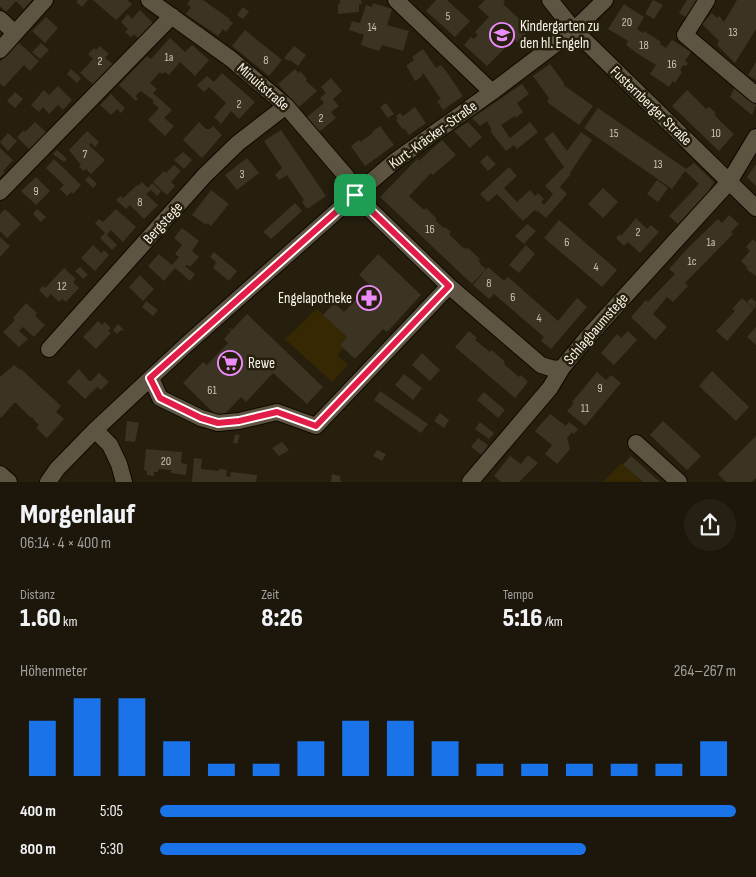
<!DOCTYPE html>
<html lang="de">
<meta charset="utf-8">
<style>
:root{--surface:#1c170a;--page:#252013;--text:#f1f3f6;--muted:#a09f9c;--accent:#1a73e8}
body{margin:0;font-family:"Sofia Sans Condensed",sans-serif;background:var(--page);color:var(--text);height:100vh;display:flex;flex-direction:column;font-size:19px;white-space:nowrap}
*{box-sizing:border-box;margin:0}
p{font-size:16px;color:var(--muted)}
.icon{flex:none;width:28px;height:28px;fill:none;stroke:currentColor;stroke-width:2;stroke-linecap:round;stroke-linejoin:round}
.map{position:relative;height:482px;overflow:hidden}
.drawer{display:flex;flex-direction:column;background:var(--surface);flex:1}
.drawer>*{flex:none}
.pin{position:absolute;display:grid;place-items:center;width:42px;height:42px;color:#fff;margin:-21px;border-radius:10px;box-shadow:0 2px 8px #0006}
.round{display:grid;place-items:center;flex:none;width:52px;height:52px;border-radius:26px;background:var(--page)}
.head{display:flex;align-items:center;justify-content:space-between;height:85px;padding:0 20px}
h1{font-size:28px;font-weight:800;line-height:38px}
.metrics{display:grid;grid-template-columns:repeat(3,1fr);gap:8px;height:85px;padding:5px 20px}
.metrics div{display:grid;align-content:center}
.metrics b{font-size:25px;font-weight:800}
.metrics small{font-size:14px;font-weight:400}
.metrics p{font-size:14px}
.chart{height:140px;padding:10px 20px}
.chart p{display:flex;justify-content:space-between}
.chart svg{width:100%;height:90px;margin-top:5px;stroke:var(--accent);stroke-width:6}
ul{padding:0 20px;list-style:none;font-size:16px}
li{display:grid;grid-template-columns:80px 60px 1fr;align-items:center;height:38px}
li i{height:12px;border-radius:6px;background:var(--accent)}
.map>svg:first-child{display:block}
</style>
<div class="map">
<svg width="756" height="482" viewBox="0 0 756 482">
<rect width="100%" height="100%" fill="#261f0e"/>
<path fill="#362802" d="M317 309 347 337 340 345 344 348 337 355 348 365 332 382 285 339Z
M621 463 642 482H603Z"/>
<path fill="#3c3423" d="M0 0H32L24 9 16 1 6 12 0 6Z
M78 0H88L82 7 76 2Z
M93 0H127L132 4 116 20Z
M190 0H203L230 19 229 20 233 23 226 32 223 29 218 36 186 14 191 7 187 4Z
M340 0H361L362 4H359V12L338 14V4H340Z
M436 0H447L470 21 455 37 426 11Z
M485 0H503L505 2 503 4 524 23 526 21 532 27 518 42 514 39 487 66 464 45 471 37 474 39 478 35 475 32 489 17 478 7Z
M653 0 663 5 654 19 645 14Z
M687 0H699L687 18 679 13Z
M737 0H756V29L735 63 717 45 719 41 702 24 712 13 717 18 719 16 724 22Z
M373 3 392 9 387 25 409 31 403 51 382 45 379 51 361 45 364 35 349 30 352 21 360 23 366 5 372 7Z
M624 4 644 17 637 29 643 33 644 31 661 42 660 44 666 48 672 40 691 52 685 61 688 63 686 66 683 65 680 70 682 72 675 83 673 81 669 87 650 74 656 65 638 54 626 45 628 41 608 29Z
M243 7 249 12 243 19 237 15Z
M140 10 154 24 139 39 134 34 131 37 125 32 128 29 121 22 128 14 132 19Z
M46 17 58 28 45 43 32 31Z
M245 30 282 60 269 76 232 46Z
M170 38 185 52 192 45 209 60 195 76 180 62 169 75 165 72 162 74 160 72 150 83 157 89 153 93 172 110 164 118 174 126 165 136 148 120 159 108 153 103V100L141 91 137 94 136 97 138 99 136 101 119 85 147 56 151 59Z
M18 42 39 61 30 71 24 65 4 87 0 84V62Z
M41 43 49 50 40 59 32 52Z
M100 46 109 54 105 58 113 64 95 86 80 73 93 59 88 54 94 48 96 50Z
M294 46 306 55 298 66 290 60 289 61 284 58Z
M423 49 436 68 441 65 446 71 463 96 443 110 437 101 441 99 423 73 421 77 415 81 407 67V65L414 60 412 57Z
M756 62V80L748 75Z
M550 64 564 83V87L565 86 593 106 579 125 547 102 549 98 533 76Z
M71 69 81 78 77 83 67 74Z
M295 69 298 73 300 71 307 79 306 81 317 91 298 108 278 84Z
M222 73 255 102 239 119 231 111 221 124 214 117 226 103 209 87 204 92 197 85 207 76 214 82Z
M331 78 342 91 333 99 339 106 331 112 336 118 319 132 307 117 324 103 320 98 326 93 321 87Z
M522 84 529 94 517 103 523 112 516 118 515 116 501 125 510 138 530 122 538 132 517 149 514 145 506 151 490 131 492 130 487 121 480 126 472 118Z
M58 86 72 100 63 110 58 105 49 114 43 107 39 112 31 105 44 90 49 95Z
M735 87 756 105 752 115 730 97Z
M687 90 706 109 709 107 716 113 714 114 719 120 734 134 719 151 672 106Z
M15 92 23 99 15 108 7 101Z
M111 94 125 108 121 113 117 109 111 115 100 105Z
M386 103 394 114 388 118 380 107Z
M415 107 426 123 409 135 404 128 403 130 396 120 398 119 396 116 400 113 403 116Z
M598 108 686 169 694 163 714 182 708 192 678 224 669 216 699 184 685 171 672 189 584 128Z
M35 122 48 134 31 151 17 137 24 130 25 132Z
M199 122 206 129H210L213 126 222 135 202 158 183 140Z
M468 122 482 137 470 148 454 131Z
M380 126 394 145 365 166 351 146 359 140 360 142 373 133 372 132Z
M281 130 326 196 307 209 302 202 304 200 287 175 279 180 275 175 282 168 264 141Z
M87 131 99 142 95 147 91 143 89 145 105 160 91 174 86 169 84 171 79 167 81 165 69 150Z
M553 132 567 151 581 132 592 140 570 173 571 174 560 187 567 194 546 218 538 211 537 212 535 210 523 221 497 194 488 202 480 194 509 167 517 176 504 188 517 202 530 190 535 196 538 193 544 199 541 202 544 205 553 194 545 186 564 167 544 139Z
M8 133 17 141 8 151 0 142Z
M442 140 456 155 433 175 431 173 409 196 424 210 426 208 437 219 435 220 444 228 445 227 451 232 449 234 463 248V247L466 249 468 248 480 259 478 261 481 263 480 264 486 269 472 284 380 197 417 159 419 161Z
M0 148 13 160 3 171 5 172 0 177Z
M57 150 67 159 64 162 53 154Z
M183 152 192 160 184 169 174 160Z
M487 155 496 164 488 171 480 162Z
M247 158 259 173 237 190 225 175Z
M54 159 81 185 73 194 71 192 67 196 60 189 64 185 46 168Z
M756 164V186L747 177Z
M174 165 181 171 171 182 175 186 167 195 153 182 164 171 166 173Z
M89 176 97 184 93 188 85 180Z
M36 177 50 191 36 205 21 191Z
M657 180 668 188 658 202 647 194Z
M142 182 148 188 152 183 161 191 157 196 151 190 146 194 158 205 144 219 130 205 126 209 116 200 121 196 123 198 137 185 138 186Z
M603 188 618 202 603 218 588 204Z
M211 190 229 204 211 226 207 223 206 225 192 215Z
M295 203 302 211 271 239 263 232Z
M5 209 21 224 7 238 0 231V214Z
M37 209 46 217 41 222 33 214Z
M116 209 136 227 123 242 111 230 107 235 117 245 112 250 100 238 105 233 95 223 99 219 103 222Z
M729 215 739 224 731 232 733 234 685 283 688 286 673 302 667 297 653 314 667 327 655 340 631 317 646 300 648 302 675 274 669 269 688 248 718 219 722 223Z
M636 218 647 229 651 225 659 232 640 253 628 242 624 246 616 238 620 234 621 236Z
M559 220 617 270 602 287 544 238Z
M527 224 536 231 524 244 515 236Z
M182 228 199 241 192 251 199 257 190 267 187 265 185 266 195 274 190 281 175 268 164 281 148 266 159 254 172 265 179 257 175 254 182 245 174 238Z
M0 237 10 246 0 257Z
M753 239 756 242V276L746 269 748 268 741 261 750 251 746 247Z
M93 245 101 253 104 250 109 255 95 271 81 258Z
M526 245 535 254 519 273 509 265Z
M214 252 237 271 229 281 213 268 216 262 210 257Z
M378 254 421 295 387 332 383 329 355 359 340 345 347 337 323 315 334 303 344 312 370 285 359 275Z
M80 267 88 275 83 279 75 271Z
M488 267 504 281 508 277 558 321 577 298 587 307 551 349 541 341 544 337 494 294 489 299 473 285Z
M64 268 76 279 73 282 79 288 66 302 62 299 59 302 51 294 47 298 39 290 43 286 45 288Z
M140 275 154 289 143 301 129 287Z
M742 298 754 309 727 341 716 331 735 311 732 309Z
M751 298 756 302 755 309 747 302Z
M146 301 158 310 153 316 142 307Z
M26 303 37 313 35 316 45 325 34 337 23 327 19 331 28 339 19 347 3 332 15 320 13 318Z
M247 314 323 387 307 404 273 373 246 402 241 397 220 419 183 383 203 362 207 365 228 343 224 339 231 331 229 329 230 328 232 330Z
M98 321 102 325 105 322 111 328 108 331 111 333 96 349 83 337Z
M118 324 124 330 123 331 121 330 117 334 113 330Z
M756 327V345L747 337Z
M469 331 477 338 475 340 490 352 492 350 505 362 504 364 519 377 521 375 528 382 515 398 455 347Z
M628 331 637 340 614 365 601 353 617 334 621 338Z
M422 353 440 370 430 381 412 365Z
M14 365 20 370 21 369 61 406 56 412 64 419 47 438 36 428 39 425 33 419 34 418 30 417 16 403H14L1 418 0 417V377Z
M79 369 89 381H91L99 373 109 382 101 390 97 387 85 399 67 382Z
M712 371 749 407 736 421 699 386Z
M597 372 606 380 611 375 621 383 585 426 567 411 574 403 572 402Z
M404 374 422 388 413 400 395 385Z
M380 391 428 424 421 433 374 400Z
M484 392 505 410 498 418 477 400Z
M440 413 449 420 444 428 434 421Z
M550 414 566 426 569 422 578 429 574 434 572 432 567 438 570 449 557 464 545 454 552 445 535 431Z
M127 421 139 423 135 442 125 441Z
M663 421 701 456 687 470 650 435Z
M480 422 494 433 489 439 475 429Z
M235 434 240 435 237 444 233 443Z
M756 436V478L752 482H726L718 474Z
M478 438 488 445 482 455 471 447Z
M282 442 289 450 279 456 272 448Z
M146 449 182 452 181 463 187 464 186 475 171 473V470L158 469V472H154V476L147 475V471L144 470Z
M377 450 386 454 382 461 373 456Z
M528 455 538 463 519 482H501L494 476 510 456 521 464Z
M631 456 660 482H643L623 465Z
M194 458 202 459 201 469 219 471V469L227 470 226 476 230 477 231 472 257 475 256 482H192Z
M332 474 340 476V480L342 482H331Z"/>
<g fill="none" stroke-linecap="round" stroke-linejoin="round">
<defs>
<path id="minor" d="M149 0 231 59 286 106 346 176 355 195 449 286 541 365 554 369 562 368
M396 0 492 92
M550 0 574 30 756 208
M707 0 685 35 756 95
M0 19 15 33
M0 50 45 0
M0 192 172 16
M49 349 205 175 238 143 286 106
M151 378 160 398 201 418 218 423 239 421 277 412 316 426 449 286
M95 430 110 445 119 464 124 482
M636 443 679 482
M0 474 9 482
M48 482 57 469 95 430 186 345 355 195 395 161 492 92 574 30 605 0
M470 482 550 388 562 368 586 339 729 182 756 137"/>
</defs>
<use href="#minor" stroke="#0f0800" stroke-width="18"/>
<use href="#minor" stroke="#5d5542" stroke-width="16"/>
</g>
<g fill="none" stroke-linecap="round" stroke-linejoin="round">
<defs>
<path id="route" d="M355 195 449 286 316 426 277 412 239 421 218 423 201 418 160 398 150 378Z"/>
</defs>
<use href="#route" stroke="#fff" stroke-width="10"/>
<use href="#route" stroke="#e11d48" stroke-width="6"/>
</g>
<defs>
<symbol id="school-ring" viewBox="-11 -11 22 22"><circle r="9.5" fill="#261f0e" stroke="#ec8cfb" stroke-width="1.5"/><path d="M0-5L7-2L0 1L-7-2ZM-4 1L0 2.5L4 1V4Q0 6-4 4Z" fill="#ec8cfb"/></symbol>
<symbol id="pharmacy-ring" viewBox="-11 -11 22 22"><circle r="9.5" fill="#261f0e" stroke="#ec8cfb" stroke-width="1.5"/><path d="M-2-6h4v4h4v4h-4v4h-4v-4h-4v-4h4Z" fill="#ec8cfb"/></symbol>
<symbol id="supermarket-ring" viewBox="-11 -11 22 22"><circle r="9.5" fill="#261f0e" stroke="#ec8cfb" stroke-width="1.5"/><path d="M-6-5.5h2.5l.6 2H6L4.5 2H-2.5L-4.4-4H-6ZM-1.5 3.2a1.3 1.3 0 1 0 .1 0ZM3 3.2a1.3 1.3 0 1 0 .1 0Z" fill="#ec8cfb"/></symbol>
</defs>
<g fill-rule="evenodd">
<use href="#school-ring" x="488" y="21" width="28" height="28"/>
<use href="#pharmacy-ring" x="355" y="284" width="28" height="28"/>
<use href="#supermarket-ring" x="216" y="349" width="28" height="28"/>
</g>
<g text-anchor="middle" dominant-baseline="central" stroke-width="5" stroke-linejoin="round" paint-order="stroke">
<g font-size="12" fill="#c9c3b7">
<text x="448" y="16">5</text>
<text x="627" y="22">20</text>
<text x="372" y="27">14</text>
<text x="733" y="32">13</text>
<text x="644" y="45">18</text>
<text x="169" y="57">1a</text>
<text x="266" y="60">8</text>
<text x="100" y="61">2</text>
<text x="672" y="64">16</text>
<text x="239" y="104">2</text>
<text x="321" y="118">2</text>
<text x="614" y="133">15</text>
<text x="716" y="133">10</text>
<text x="85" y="154">7</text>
<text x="658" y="164">13</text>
<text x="242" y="174">3</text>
<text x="36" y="191">9</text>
<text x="140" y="202">8</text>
<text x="430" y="229">16</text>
<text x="638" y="232">2</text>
<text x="567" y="242">6</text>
<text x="711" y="242">1a</text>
<text x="692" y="261">1c</text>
<text x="596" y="267">4</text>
<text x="489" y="283">8</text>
<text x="62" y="286">12</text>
<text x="513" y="297">6</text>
<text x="539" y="318">4</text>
<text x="600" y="388">9</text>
<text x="212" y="390">61</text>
<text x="585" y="408">11</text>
<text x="166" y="461">20</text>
</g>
<g font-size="15" fill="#f8f3e8" stroke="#261f0e" text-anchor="start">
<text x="520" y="26">Kindergarten zu<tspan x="520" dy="17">den hl. Engeln</tspan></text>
<text x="352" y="298" text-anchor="end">Engelapotheke</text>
<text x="248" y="363">Rewe</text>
</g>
<g font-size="15" fill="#f8f3e8" stroke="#261f0e">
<text transform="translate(263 87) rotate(41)">Minuitstraße</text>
<text transform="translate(651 106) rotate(44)">Fusternberger Straße</text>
<text transform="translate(433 135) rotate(-36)">Kurt-Kräcker-Straße</text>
<text transform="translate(163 223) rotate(-48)">Bergstege</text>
<text transform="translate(596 329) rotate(-49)">Schlagbaumstege</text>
</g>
</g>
</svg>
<div class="pin" style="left:355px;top:195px;background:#1e9e55"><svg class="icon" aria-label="arrive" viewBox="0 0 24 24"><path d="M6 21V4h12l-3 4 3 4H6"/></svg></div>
</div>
<section class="drawer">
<div class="head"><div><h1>Morgenlauf</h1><p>06:14 · 4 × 400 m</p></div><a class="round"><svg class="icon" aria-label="share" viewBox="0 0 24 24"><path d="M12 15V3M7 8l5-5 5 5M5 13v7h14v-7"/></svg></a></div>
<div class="metrics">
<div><p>Distanz</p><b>1.60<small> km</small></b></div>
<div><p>Zeit</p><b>8:26</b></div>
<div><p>Tempo</p><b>5:16<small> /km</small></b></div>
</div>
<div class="chart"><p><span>Höhenmeter</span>264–267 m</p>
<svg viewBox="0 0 160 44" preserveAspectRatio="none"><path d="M5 44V17M15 44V6M25 44V6M35 44V27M45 44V38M55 44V38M65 44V27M75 44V17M85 44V17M95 44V27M105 44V38M115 44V38M125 44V38M135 44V38M145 44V38M155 44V27"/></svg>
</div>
<ul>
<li><b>400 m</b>5:05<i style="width:100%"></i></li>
<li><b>800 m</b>5:30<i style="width:74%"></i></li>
</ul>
</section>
